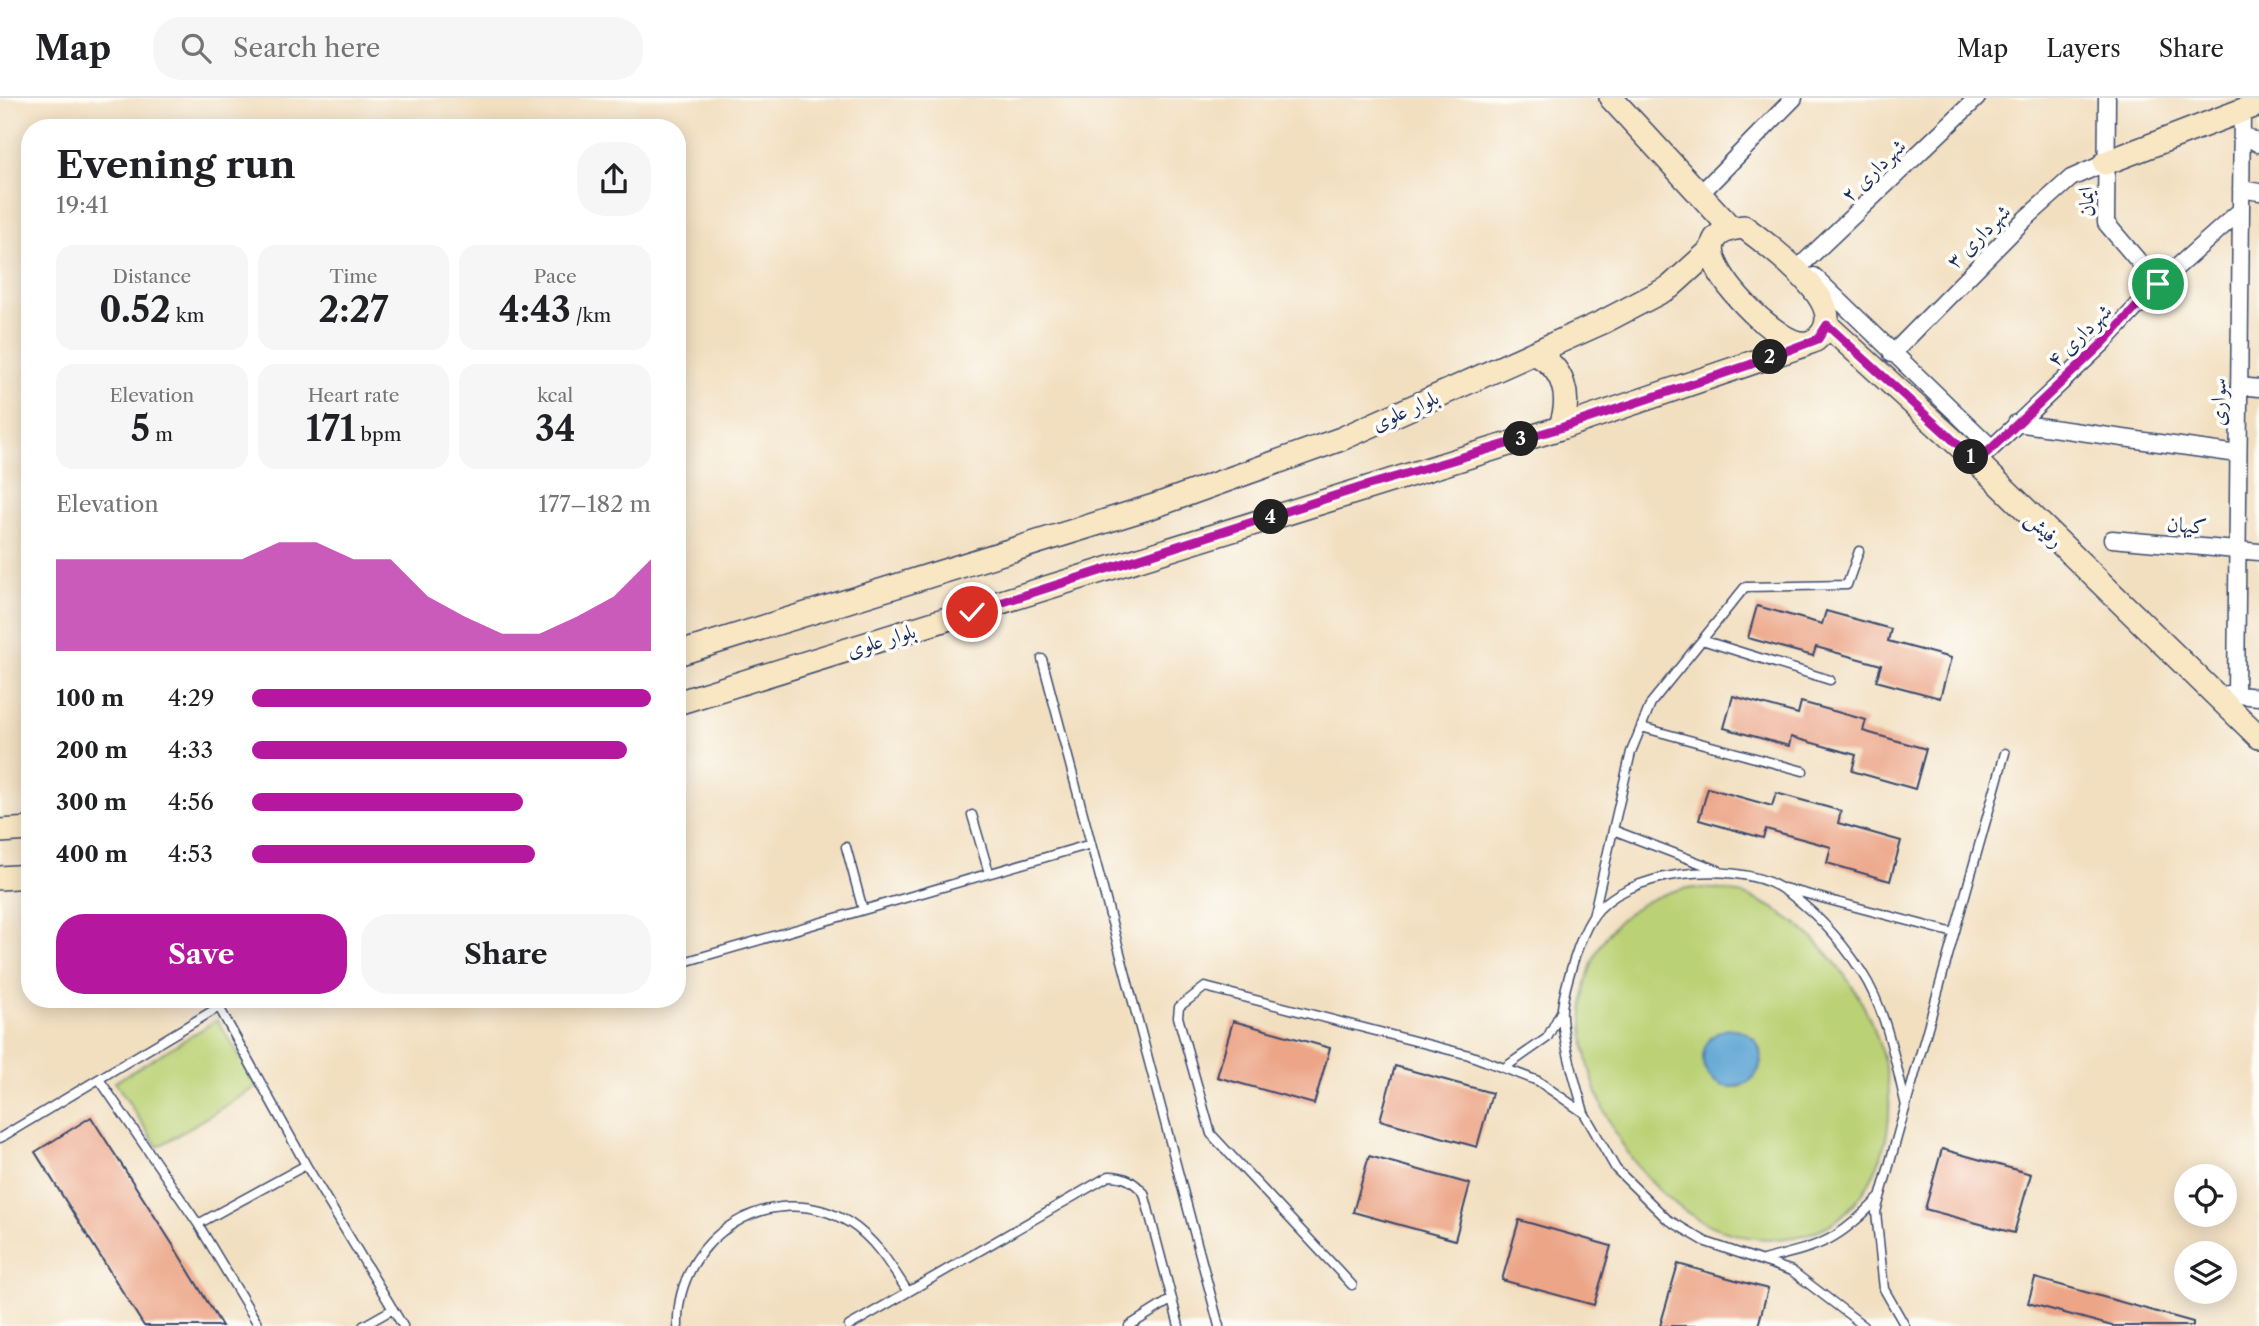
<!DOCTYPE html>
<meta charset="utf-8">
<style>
:root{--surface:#fff;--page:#f6f6f6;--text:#202124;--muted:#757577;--line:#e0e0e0;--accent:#b5179e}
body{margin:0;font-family:"Libre Caslon Text",Amiri,serif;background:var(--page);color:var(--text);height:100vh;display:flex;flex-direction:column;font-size:26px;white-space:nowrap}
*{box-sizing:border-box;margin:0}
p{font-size:23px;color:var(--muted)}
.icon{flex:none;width:38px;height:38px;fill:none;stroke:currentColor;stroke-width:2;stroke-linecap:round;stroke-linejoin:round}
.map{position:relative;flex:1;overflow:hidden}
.side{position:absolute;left:21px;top:21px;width:665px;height:889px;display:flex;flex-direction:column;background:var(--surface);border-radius:28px;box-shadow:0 4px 18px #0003}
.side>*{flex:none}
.controls{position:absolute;left:2174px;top:1066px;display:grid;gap:14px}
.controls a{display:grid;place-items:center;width:63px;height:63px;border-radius:50%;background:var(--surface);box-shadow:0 4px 18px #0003;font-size:35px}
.pin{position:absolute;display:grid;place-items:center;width:60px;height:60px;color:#fff;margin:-30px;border:4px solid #fff;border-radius:50%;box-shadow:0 2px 7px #0007}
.km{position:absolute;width:35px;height:35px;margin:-18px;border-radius:50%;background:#222;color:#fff;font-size:19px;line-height:35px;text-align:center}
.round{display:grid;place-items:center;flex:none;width:74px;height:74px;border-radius:28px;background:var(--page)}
.summary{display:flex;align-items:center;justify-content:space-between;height:119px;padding:0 35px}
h1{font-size:38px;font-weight:800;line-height:52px}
.stats{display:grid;grid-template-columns:repeat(3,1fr);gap:10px;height:119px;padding:7px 35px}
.stats div{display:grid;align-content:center;border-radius:18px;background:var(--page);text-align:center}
.stats b{font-size:35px;font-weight:800}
.stats small{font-size:19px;font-weight:400}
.stats p{font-size:19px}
.chart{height:196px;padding:14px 35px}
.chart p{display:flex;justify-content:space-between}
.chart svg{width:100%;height:126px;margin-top:7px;fill:var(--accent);opacity:.7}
.primary-button{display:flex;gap:14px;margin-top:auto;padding:14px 35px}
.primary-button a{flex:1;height:80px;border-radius:28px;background:var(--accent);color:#fff;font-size:28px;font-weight:800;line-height:80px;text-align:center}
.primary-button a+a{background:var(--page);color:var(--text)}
ul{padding:0 35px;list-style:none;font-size:23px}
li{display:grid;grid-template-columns:112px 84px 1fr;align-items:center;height:52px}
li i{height:18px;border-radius:9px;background:var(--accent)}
header{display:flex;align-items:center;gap:42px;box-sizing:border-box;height:98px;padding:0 35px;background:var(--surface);border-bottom:2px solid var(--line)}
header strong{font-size:33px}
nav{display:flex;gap:38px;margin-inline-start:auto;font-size:24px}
.search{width:490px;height:63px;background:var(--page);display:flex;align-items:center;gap:18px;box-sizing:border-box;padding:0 24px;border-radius:28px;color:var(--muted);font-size:26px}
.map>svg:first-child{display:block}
</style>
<header>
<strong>Map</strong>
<div class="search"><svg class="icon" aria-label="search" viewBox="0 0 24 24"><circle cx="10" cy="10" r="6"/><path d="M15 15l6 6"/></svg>Search here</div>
<nav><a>Map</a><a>Layers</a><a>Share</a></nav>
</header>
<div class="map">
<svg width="2259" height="1228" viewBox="0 0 2259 1228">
<rect width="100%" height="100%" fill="#fdfcf7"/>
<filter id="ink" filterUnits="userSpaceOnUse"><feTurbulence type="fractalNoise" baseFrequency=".0143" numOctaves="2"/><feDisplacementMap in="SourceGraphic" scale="14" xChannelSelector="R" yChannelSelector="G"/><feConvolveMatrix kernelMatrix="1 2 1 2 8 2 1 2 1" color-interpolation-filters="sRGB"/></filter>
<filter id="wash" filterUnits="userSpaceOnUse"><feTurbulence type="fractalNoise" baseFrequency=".00686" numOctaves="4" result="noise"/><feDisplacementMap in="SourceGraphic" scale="28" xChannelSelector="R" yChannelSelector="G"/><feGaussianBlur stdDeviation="1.57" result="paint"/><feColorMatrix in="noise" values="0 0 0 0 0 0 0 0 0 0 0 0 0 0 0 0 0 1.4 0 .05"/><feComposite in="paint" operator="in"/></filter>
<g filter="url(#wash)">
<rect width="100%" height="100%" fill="#f2dfc0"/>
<path fill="#bbd175" stroke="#6b806a" stroke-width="2" fill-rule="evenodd" d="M1687 790C1712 790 1735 792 1759 803 1864 852 1940 1017 1848 1112 1829 1132 1800 1141 1772 1141 1603 1143 1490 829 1687 790ZM1726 932C1751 931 1765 948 1759 972L1739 989C1719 990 1705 978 1703 958Z
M217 922 258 988 158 1049 115 984Z"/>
<path fill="#5ea6d4" stroke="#3c6a99" stroke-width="2" d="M1703 960a29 29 0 1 1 58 0a29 29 0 1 1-58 0Z"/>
<g id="blocks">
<path fill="#eca587" d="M1757 508 1822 526 1826 513 1891 531 1888 543 1951 560 1940 600 1876 583 1881 567 1816 549 1813 558 1748 540Z
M1733 598 1798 616 1801 604 1866 622 1863 633 1926 651 1915 691 1852 673 1856 657 1791 639 1789 648 1724 630Z
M1708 690 1772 708 1776 695 1841 713 1838 725 1901 743 1890 783 1827 765 1831 749 1766 731 1763 740 1699 722Z
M1233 923 1330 950 1314 1006 1217 979Z
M1395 968 1492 995 1477 1049 1380 1022Z
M91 1019 173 1147 222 1228H144L35 1054Z
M1942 1051 2031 1076 2014 1135 1925 1111Z
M1369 1058 1470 1086 1455 1142 1353 1114Z
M1519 1122 1611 1148 1594 1207 1502 1182Z
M1678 1166 1768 1191 1758 1228H1660Z
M2035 1180 2193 1224V1228H2112L2028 1205Z"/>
</g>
</g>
<g filter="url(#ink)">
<use href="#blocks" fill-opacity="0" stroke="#3b496d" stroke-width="2"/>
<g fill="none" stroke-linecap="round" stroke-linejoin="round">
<defs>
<path id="lane" d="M1702 542 1830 582
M1042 561 1219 1228
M1641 629 1803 673
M972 717 989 775
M1613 732 1718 772
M846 749 863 812
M1784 790 1954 835
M1593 819 1631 654 1651 605 1745 489 1847 487 1859 453
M677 844 683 864
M677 866 1091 746
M1504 970 1547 940 1562 912
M99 981 198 1126 259 1228
M1584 1015C1577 988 1560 937 1562 910 1565 887 1579 840 1592 820 1623 772 1733 762 1779 789 1811 808 1841 842 1861 873 1887 913 1895 963 1906 1008
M0 1040 219 909 306 1067 403 1228
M198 1126 306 1067
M1763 1162C1821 1147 1836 1145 1878 1101
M1352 1187 1211 1036 1178 919 1179 909 1205 889 1469 957 1538 983 1584 1015 1616 1071 1667 1121 1706 1144 1792 1173 1864 1228
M363 1228 393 1211
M678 1228C675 1140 772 1077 850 1125 876 1142 891 1168 908 1194
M849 1228 1109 1078C1125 1078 1133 1083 1144 1095L1179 1228
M1129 1228 1172 1201
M1905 1228 1884 1191 1876 1114 2005 655"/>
<path id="street" d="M2107 0 2106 125 2158 186
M2242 36 2259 46
M2241 91 2259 94
M1700 96 1794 0
M1795 173 1977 0
M1814 178 1992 350
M1892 256 2024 122 2071 80 2105 65
M2239 288 2259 290
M2016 325 2238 356
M1977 364 2103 245 2158 186 2241 112
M2112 441 2259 454
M2227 596 2259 599
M2236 597 2242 12"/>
<path id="secondary" d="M1611 0 1731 130
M2105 65 2259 6
M1744 129C1767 146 1819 186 1826 213 1828 221 1827 228 1823 234 1805 260 1777 235 1760 221 1737 200 1675 135 1744 129Z
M1827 227 1977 364 2259 639
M1533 255C1565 269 1572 300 1560 330
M677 556 1154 408 1341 341 1603 224 1670 189 1712 151
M677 605 1560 330 1804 247
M0 733 30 731
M0 780 30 778"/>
</defs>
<use href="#lane" stroke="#3b496d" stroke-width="11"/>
<use href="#street" stroke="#3b496d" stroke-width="19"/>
<use href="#secondary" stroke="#3b496d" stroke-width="26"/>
<use href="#lane" stroke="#fff" stroke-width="8"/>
<use href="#street" stroke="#fff" stroke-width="16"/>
<use href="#secondary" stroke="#f9e7c3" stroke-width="23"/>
</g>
</g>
<g fill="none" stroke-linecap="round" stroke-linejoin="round" filter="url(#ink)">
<defs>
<path id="route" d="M972 514 1362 389 1560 330 1749 267 1818 241 1827 227 1977 364 2103 245 2158 186"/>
</defs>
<use href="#route" stroke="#fff" stroke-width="14"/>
<use href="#route" stroke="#b5179e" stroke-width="9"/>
</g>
<g text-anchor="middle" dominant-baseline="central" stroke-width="7" stroke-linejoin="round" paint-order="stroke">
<g font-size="21" fill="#1b2f5e" stroke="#fdfcf7">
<text transform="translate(1873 72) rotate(-44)">شهرداری ۲</text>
<text transform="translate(2086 104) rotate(-94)">ایمان</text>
<text transform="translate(1978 138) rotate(-45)">شهرداری ۳</text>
<text transform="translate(2079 237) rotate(-44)">شهرداری ۴</text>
<text transform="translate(2218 304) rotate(-89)">سواری</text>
<text transform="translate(1405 312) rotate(-24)">بلوار علوی</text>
<text transform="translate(2187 427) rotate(5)">کیهان</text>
<text transform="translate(2045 431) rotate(44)">رفیش</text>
<text transform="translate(881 542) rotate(-17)">بلوار علوی</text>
</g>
</g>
</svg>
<div class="controls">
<a><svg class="icon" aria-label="locate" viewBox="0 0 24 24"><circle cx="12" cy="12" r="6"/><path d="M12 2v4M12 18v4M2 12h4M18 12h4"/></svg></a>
<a><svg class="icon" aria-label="layers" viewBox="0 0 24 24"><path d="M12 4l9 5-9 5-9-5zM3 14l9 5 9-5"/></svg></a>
</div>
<div class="pin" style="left:2158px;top:186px;background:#1e9e55"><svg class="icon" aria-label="arrive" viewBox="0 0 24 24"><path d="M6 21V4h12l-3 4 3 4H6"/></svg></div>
<div class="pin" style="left:972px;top:514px;background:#d93025"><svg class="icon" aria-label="check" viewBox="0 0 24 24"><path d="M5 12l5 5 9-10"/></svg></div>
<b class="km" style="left:1971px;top:359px">1</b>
<b class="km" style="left:1770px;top:259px">2</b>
<b class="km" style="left:1521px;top:341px">3</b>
<b class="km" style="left:1271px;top:419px">4</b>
<section class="side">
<div class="summary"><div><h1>Evening run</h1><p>19:41</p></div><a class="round"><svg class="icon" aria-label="share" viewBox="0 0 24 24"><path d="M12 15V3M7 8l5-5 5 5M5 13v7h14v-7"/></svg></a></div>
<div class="stats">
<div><p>Distance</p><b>0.52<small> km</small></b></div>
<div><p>Time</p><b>2:27</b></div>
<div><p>Pace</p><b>4:43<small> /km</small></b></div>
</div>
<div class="stats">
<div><p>Elevation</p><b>5<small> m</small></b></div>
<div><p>Heart rate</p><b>171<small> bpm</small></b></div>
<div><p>kcal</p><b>34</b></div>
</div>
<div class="chart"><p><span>Elevation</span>177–182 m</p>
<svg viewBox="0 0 160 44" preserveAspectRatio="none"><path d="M0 44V12L10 12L20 12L30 12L40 12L50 12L60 6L70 6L80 12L90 12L100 25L110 32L120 38L130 38L140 32L150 25L160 12V44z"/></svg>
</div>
<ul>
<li><b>100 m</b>4:29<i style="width:100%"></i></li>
<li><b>200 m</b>4:33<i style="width:94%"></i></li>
<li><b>300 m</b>4:56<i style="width:68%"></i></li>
<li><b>400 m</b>4:53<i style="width:71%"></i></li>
</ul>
<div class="primary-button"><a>Save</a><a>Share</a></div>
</section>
</div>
